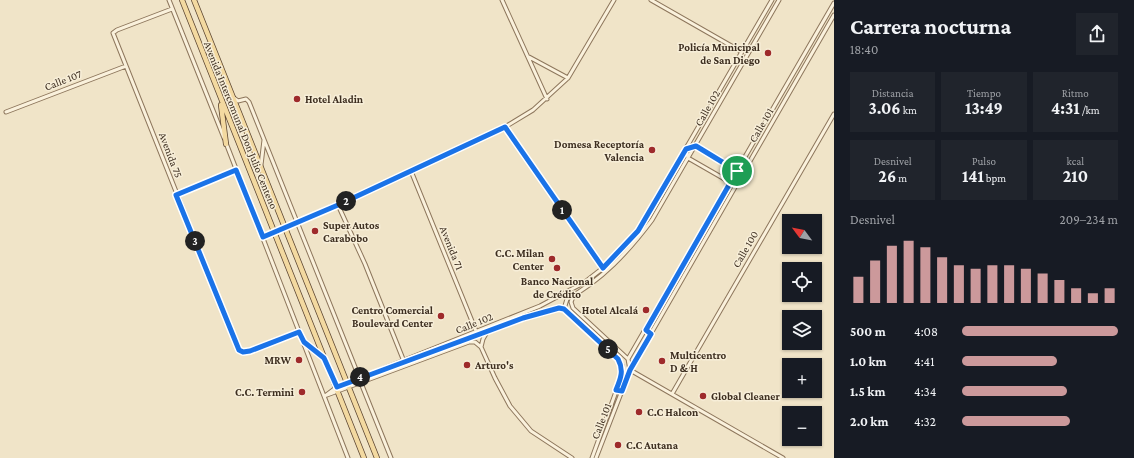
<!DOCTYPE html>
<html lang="es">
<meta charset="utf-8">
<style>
:root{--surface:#171b24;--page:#20242c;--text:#f1f3f6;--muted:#9ea1a6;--accent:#cc999b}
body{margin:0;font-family:"Crimson Pro",serif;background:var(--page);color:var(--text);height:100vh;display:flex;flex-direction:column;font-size:15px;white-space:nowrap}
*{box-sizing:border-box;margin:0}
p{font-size:13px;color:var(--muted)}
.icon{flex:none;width:22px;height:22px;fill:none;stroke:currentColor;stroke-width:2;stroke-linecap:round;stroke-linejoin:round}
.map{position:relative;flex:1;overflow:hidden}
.details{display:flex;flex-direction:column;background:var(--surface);width:300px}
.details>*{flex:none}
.needle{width:26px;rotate:302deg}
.controls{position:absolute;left:782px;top:214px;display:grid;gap:8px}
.controls a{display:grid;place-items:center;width:40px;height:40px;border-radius:0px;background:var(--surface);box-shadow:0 1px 3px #0004;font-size:20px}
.pin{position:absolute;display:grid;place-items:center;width:34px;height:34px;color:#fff;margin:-17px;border:2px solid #fff;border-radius:50%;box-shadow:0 1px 4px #0007}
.km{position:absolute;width:20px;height:20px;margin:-10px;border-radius:50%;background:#222;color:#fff;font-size:11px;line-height:20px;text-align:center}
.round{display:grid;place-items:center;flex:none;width:42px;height:42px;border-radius:0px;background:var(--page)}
.overview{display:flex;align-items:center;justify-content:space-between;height:68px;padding:0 16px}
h1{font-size:22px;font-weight:700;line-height:30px}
.stats{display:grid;grid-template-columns:repeat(3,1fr);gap:6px;height:68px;padding:4px 16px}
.stats div{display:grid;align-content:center;border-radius:0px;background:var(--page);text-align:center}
.stats b{font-size:17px;font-weight:700}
.stats small{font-size:11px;font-weight:400}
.stats p{font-size:11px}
.chart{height:112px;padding:8px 16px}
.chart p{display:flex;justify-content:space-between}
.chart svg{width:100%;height:72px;margin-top:4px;stroke:var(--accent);stroke-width:6}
ul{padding:0 16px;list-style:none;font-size:13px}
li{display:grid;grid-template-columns:64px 48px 1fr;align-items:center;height:30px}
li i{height:10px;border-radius:5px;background:var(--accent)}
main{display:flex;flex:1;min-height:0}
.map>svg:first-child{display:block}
</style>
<main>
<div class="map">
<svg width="834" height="458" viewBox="0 0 834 458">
<rect width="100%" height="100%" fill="#f0e4c8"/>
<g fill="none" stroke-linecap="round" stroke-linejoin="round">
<defs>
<path id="minor" d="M169 0 224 138
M502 0 547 99
M651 0 742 52
M172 9 117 30 113 33 239 350 243 352 250 351 299 331
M529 57 568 78
M234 98 238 101 246 99 249 102 359 377
M6 112 126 66
M505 127 604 269
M226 143 348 458
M696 145 735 169 740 180 731 182 728 181 688 158 686 149Z
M261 165 264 140
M411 171 476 331
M176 195 236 170
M338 205 365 264 403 359
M263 237 411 171 505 127 533 110 568 78 614 0
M573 297 571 302 573 308 628 359 630 370 783 458
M564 309 567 299C602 280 628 252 652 220L779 0
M487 332 483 339 481 347 495 378 510 406 531 431 572 458
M628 359 834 3
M389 367 397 366C423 356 546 304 564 309L619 359 622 365V375L592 458
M361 383 391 458
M672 394 834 114
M327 395 469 342H475L481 347
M325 396 337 387 540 306 585 282 603 268 638 231 772 0
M596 458 630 370 834 15"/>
<path id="primary" d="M182 0 364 458
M194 0 377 458
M221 105 226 144
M304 342 323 357"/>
</defs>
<use href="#minor" stroke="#8d765c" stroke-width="5"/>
<use href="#primary" stroke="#5b4430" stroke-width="6"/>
<use href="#minor" stroke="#faf1dc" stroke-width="3"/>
<use href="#primary" stroke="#f3d9a0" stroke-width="4.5"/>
</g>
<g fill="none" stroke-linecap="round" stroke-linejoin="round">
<defs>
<path id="route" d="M505 127 603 268 638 231 686 149 696 146 737 171 646 330 651 334 630 370 622 391 616 390C621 378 624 370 618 359L564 309 559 308 523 318 337 387 324 358 304 342 299 332 250 351 243 352 239 350 176 195 236 170 263 237 338 205Z"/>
</defs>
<use href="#route" stroke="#fff" stroke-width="8"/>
<use href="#route" stroke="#1a73e8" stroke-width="5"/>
</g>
<g fill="#9e2a2b" stroke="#f7eed8" stroke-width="1.5">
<circle cx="768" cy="53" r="4"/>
<circle cx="297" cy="99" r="4"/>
<circle cx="652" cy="150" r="4"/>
<circle cx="315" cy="231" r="4"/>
<circle cx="552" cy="259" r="4"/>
<circle cx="557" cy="268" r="4"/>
<circle cx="646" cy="310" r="4"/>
<circle cx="441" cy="316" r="4"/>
<circle cx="299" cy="360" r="4"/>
<circle cx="662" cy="361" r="4"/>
<circle cx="467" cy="365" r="4"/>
<circle cx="302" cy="392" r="4"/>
<circle cx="703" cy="396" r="4"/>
<circle cx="639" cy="412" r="4"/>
<circle cx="618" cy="445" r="4"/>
</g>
<g text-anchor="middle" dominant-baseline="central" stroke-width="3" stroke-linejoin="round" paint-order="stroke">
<g font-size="11" font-weight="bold" fill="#3d2e20" stroke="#f7eed8" text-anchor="end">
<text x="760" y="47">Policía Municipal<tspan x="760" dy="13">de San Diego</tspan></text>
<text x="305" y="99" text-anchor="start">Hotel Aladin</text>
<text x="644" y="144">Domesa Receptoría<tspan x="644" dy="13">Valencia</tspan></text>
<text x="323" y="225" text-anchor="start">Super Autos<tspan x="323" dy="13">Carabobo</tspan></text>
<text x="544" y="253">C.C. Milan<tspan x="544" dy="13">Center</tspan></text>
<text x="557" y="281" text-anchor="middle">Banco Nacional<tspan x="557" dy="13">de Crédito</tspan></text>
<text x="433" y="310">Centro Comercial<tspan x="433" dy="13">Boulevard Center</tspan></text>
<text x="638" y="310">Hotel Alcalá</text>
<text x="670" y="355" text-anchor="start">Multicentro<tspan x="670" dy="13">D &amp; H</tspan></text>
<text x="291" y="360">MRW</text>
<text x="475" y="365" text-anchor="start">Arturo's</text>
<text x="294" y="392">C.C. Termini</text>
<text x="711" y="396" text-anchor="start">Global Cleaner</text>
<text x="647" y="412" text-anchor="start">C.C Halcon</text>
<text x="626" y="445" text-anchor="start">C.C Autana</text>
</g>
<g font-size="11" fill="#3d2e20" stroke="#f7eed8">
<text transform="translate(63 80) rotate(-21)">Calle 107</text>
<text transform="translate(707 108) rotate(-60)">Calle 102</text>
<text transform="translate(241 125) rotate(68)">Avenida Intercomunal Don Julio Centeno</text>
<text transform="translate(761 125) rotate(-60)">Calle 101</text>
<text transform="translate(171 155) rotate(69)">Avenida 75</text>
<text transform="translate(452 248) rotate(68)">Avenida 71</text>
<text transform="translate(745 249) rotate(-60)">Calle 100</text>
<text transform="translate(474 323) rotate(-22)">Calle 102</text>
<text transform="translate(601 421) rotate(-69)">Calle 101</text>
</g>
</g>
</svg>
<div class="controls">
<a><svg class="needle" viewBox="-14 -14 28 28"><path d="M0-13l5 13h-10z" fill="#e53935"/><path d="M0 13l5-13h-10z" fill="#9ea1a6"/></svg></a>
<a><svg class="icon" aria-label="locate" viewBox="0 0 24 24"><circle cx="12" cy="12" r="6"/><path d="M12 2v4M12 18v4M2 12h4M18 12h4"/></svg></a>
<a><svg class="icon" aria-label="layers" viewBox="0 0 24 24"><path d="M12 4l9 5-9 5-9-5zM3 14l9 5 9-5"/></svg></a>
<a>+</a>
<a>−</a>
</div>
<div class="pin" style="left:737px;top:171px;background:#1e9e55"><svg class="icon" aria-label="arrive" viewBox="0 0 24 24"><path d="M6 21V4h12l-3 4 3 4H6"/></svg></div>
<b class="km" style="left:562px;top:210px">1</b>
<b class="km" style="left:346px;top:201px">2</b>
<b class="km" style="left:195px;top:241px">3</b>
<b class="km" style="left:360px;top:377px">4</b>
<b class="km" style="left:608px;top:349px">5</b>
</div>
<section class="details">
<div class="overview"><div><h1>Carrera nocturna</h1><p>18:40</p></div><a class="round"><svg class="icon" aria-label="share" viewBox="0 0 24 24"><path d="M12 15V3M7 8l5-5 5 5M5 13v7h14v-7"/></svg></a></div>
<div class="stats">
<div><p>Distancia</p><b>3.06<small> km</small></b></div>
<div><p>Tiempo</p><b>13:49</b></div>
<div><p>Ritmo</p><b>4:31<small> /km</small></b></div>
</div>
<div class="stats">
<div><p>Desnivel</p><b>26<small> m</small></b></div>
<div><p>Pulso</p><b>141<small> bpm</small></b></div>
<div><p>kcal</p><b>210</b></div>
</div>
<div class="chart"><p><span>Desnivel</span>209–234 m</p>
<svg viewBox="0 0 160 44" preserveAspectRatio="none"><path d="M5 44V28M15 44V18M25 44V9M35 44V6M45 44V10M55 44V16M65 44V21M75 44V23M85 44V21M95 44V21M105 44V23M115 44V26M125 44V30M135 44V35M145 44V38M155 44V35"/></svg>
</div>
<ul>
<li><b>500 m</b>4:08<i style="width:100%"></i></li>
<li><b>1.0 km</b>4:41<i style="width:61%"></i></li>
<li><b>1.5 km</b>4:34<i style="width:67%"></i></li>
<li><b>2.0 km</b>4:32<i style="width:69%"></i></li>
</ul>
</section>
</main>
